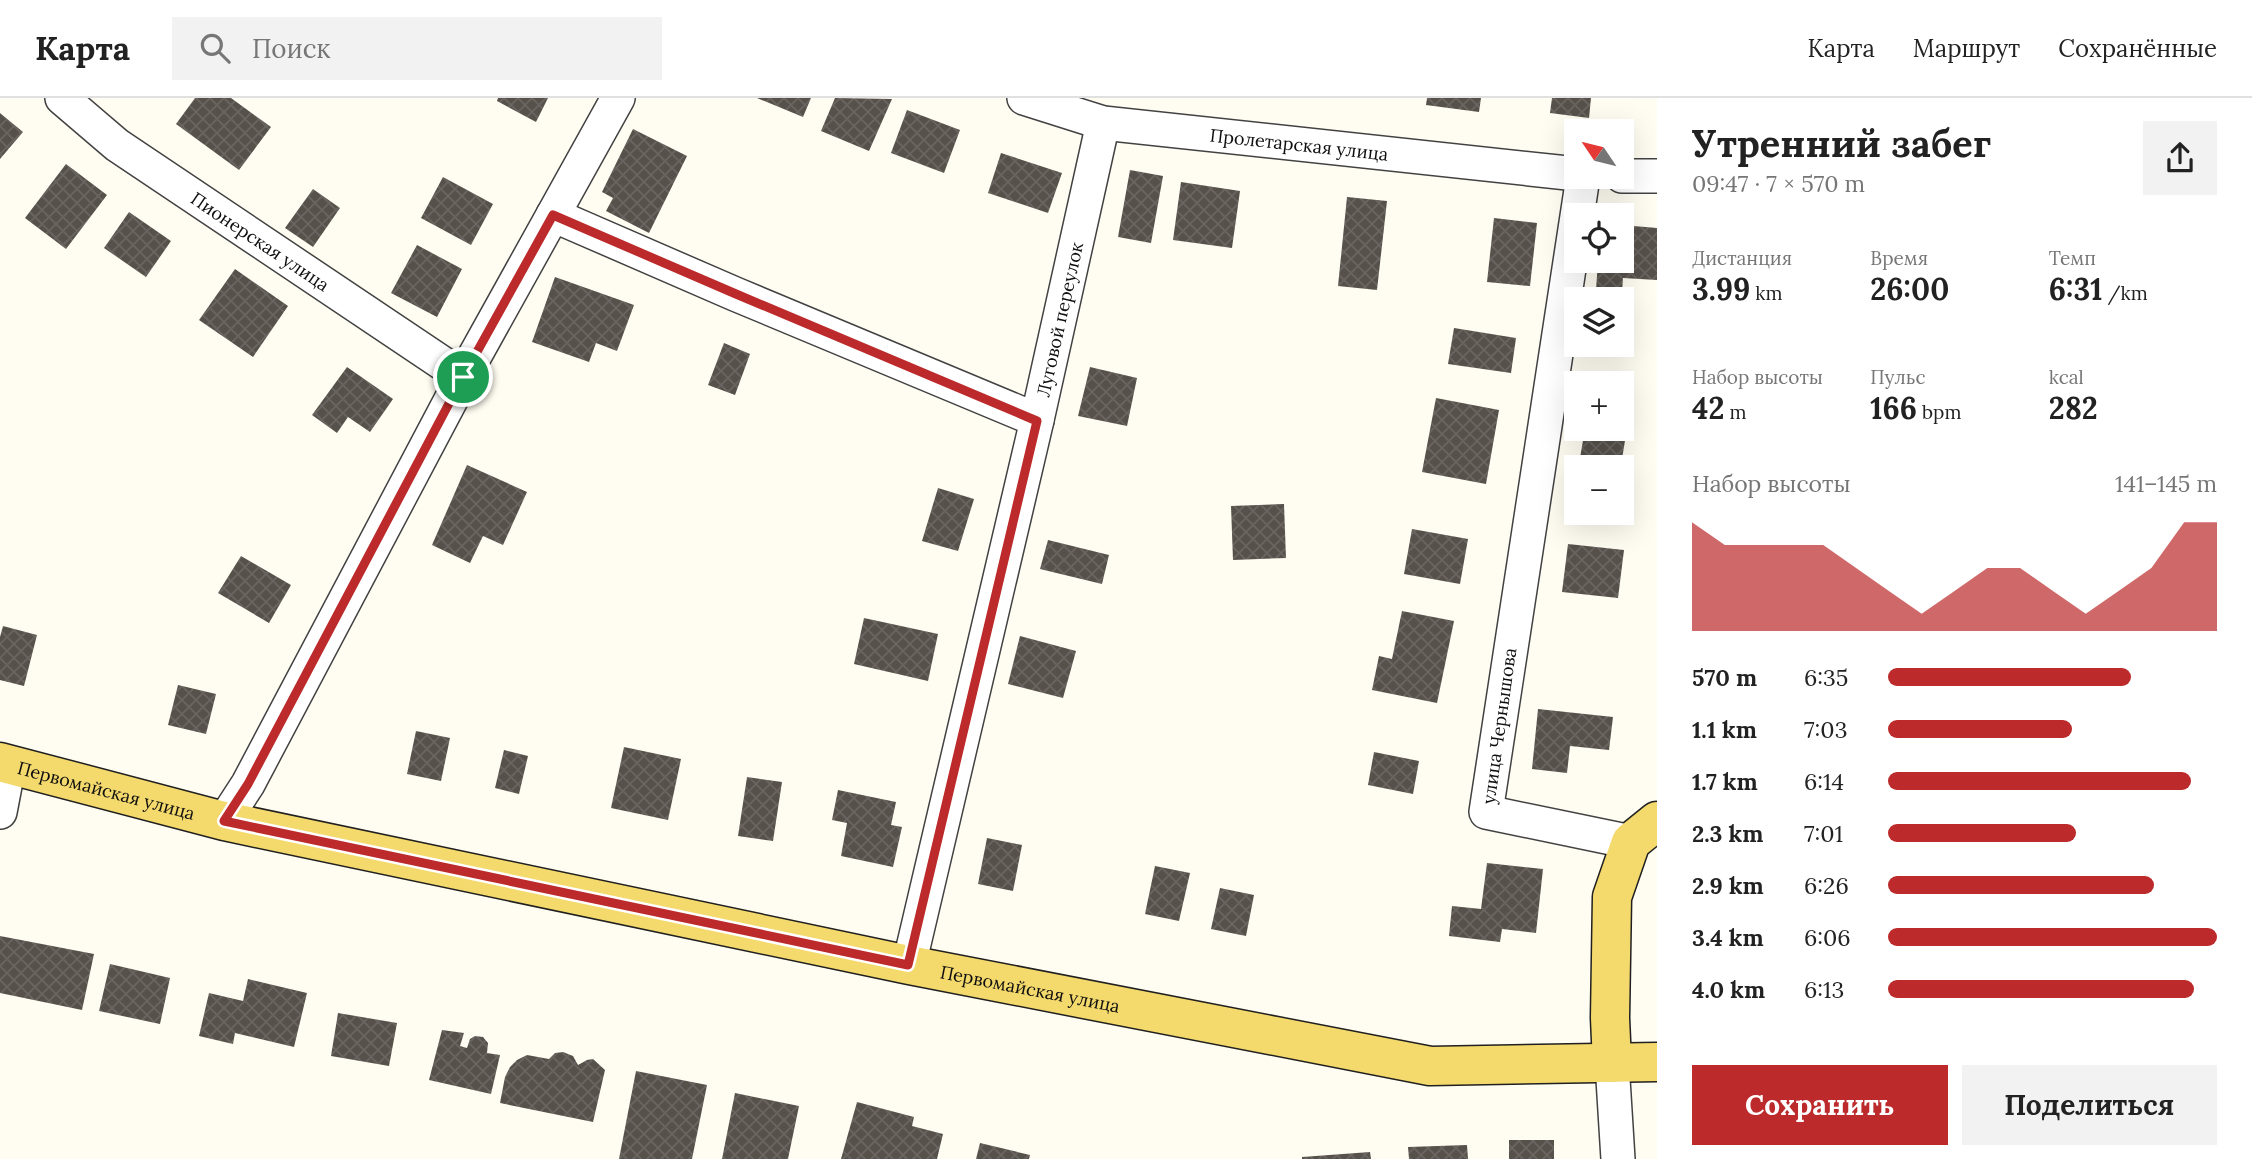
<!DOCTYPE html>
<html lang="ru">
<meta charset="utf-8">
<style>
:root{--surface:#fff;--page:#f2f2f2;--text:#222;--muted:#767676;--line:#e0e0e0;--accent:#bc2a2b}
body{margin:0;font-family:Lora,serif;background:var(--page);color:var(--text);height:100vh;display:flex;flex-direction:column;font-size:26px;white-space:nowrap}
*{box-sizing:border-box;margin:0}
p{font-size:23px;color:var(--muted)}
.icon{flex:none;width:38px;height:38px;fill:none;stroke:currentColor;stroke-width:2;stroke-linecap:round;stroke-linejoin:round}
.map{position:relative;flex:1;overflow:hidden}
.details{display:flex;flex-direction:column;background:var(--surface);width:595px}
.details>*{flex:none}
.needle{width:46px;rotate:305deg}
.tools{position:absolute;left:1564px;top:21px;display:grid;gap:14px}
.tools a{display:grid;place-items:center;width:70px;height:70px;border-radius:0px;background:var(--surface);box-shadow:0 7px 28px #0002;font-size:35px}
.pin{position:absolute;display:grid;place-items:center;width:60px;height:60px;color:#fff;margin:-30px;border:4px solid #fff;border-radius:50%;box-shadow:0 2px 7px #0007}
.round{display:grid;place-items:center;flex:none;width:74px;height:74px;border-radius:0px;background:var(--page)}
.head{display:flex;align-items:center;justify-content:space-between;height:119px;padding:0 35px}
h1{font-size:38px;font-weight:800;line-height:52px}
.figures{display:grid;grid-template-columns:repeat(3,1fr);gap:10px;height:119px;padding:7px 35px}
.figures div{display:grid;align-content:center}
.figures b{font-size:30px;font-weight:800}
.figures small{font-size:19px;font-weight:400}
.figures p{font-size:19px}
.chart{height:196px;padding:14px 35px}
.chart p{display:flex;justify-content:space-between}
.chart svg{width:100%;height:126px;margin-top:7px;fill:var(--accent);opacity:.7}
.cta{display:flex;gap:14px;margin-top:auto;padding:14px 35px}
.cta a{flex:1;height:80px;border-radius:0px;background:var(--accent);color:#fff;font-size:28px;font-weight:800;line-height:80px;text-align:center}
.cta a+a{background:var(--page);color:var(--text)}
ul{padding:0 35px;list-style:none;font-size:23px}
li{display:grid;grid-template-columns:112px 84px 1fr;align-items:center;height:52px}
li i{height:18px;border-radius:9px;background:var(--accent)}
header{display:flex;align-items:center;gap:42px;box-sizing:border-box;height:98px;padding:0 35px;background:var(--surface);border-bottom:2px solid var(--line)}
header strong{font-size:33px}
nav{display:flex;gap:38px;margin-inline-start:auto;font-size:24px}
.search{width:490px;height:63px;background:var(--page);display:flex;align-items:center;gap:18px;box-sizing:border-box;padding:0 24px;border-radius:0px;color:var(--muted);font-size:26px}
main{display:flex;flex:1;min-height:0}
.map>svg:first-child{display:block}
</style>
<header>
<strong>Карта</strong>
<div class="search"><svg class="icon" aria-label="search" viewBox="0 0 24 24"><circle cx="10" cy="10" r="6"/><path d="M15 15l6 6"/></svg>Поиск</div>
<nav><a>Карта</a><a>Маршрут</a><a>Сохранённые</a></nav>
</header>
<main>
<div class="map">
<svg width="1657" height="1061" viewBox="0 0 1657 1061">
<defs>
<pattern id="building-cross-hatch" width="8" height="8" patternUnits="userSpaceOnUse" patternTransform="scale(1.75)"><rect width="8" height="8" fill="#57514b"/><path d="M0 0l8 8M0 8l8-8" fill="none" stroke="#6a6561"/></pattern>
</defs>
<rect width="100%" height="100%" fill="#fffcf1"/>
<path fill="url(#building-cross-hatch)" d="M195 0H231L271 29 239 72 176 26Z
M498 0H548L536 24 497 3Z
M757 0H811L803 19Z
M835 0 892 1 869 53 821 33Z
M1427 0H1481L1479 14 1426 7Z
M1552 0H1591L1589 20 1550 15Z
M907 12 960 32 944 75 891 55Z
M0 15 23 34 0 61Z
M633 31 687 58 649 135 606 113 613 100 602 94Z
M1001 55 1062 75 1048 115 988 95Z
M66 66 107 97 66 151 25 120Z
M1130 72 1163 78 1151 145 1118 139Z
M443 79 493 106 471 147 421 120Z
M1181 84 1240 93 1232 150 1173 142Z
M313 91 340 110 313 149 285 130Z
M1347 99 1387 103 1377 192 1338 188Z
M129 114 171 143 146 179 104 150Z
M1494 120 1537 125 1530 188 1487 184Z
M1622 127 1657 130V182L1623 180 1622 194 1596 192 1598 163H1622Z
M417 147 462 171 437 219 391 195Z
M235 171 288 208 253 259 199 222Z
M555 179 634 207 617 253 596 245 589 264 532 244Z
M1454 230 1516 240 1511 275 1448 266Z
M724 245 750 256 735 297 708 287Z
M347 269 393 301 370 334 348 319 337 335 312 317Z
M1090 269 1137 280 1127 328 1078 318Z
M1622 298 1632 300 1621 367 1580 360 1585 331H1622Z
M1436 300 1499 312 1486 386 1422 374Z
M467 367 527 394 503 447 483 438 470 465 432 447Z
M938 390 974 401 958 453 922 443Z
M1284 406 1286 460 1233 462 1231 408Z
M1412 431 1468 441 1460 486 1404 476Z
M1048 442 1109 457 1102 486 1040 471Z
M1568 446 1624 452 1618 500 1562 494Z
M241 458 291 487 269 525 218 495Z
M1402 513 1454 523 1437 605 1372 592 1379 558 1392 561Z
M864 520 938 536 928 583 854 566Z
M3 528 37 537 24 588 0 582V539Z
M1020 538 1076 553 1063 600 1008 586Z
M178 587 216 596 206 636 168 627Z
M1538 611 1613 619 1609 652 1570 648 1567 675 1532 671Z
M416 633 450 640 441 683 407 676Z
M624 649 681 661 668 722 611 710Z
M504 652 528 658 519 696 495 690Z
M1374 654 1419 663 1413 696 1368 687Z
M747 679 782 684 773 743 738 738Z
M838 692 896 704 891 727 902 729 893 769 841 758 847 725 832 722Z
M987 740 1022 747 1013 793 978 786Z
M1487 765 1543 771 1536 835 1502 831 1500 844 1449 838 1452 808 1481 811Z
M1155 768 1190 775 1179 823 1145 816Z
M1220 790 1254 797 1246 838 1211 831Z
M0 838 94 856 82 912 0 895Z
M110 866 170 880 160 926 99 913Z
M248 881 307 895 294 949 235 935 233 946 199 938 209 895 243 903Z
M338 915 397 925 389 968 331 958Z
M442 932 464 935 460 948 467 950 470 941 475 938 483 939 488 945 487 955 500 957 491 996 429 982Z
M563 954 573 958 578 967 587 962 593 961 605 972 593 1024 500 1005 505 979 510 969 517 962 527 957 549 961 555 955Z
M636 973 707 987 692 1061H619Z
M735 995 799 1008 788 1061H722Z
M857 1004 914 1019 912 1028 943 1036 937 1061H841Z
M1509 1042H1554V1061H1509Z
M980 1045 1030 1057 1029 1061H976Z
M1467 1047 1468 1061H1409L1408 1049Z
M1370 1054 1371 1061H1302V1059Z"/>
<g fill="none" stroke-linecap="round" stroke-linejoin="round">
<defs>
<g id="minor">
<path id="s1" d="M62 0 117 47 463 279"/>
<path id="s2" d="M1024 0 1103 25 1577 76"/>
<path d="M1622 78H1657"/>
<path d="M1583 79 1486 714 1631 744"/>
<path d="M553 117 735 196 1037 322"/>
<path d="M0 714 9 667"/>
<path d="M224 723 248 686 463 279 618 0"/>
<path id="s3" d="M909 867 1037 322 1103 25"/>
<path d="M1612 965 1618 1061"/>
</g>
<g id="major">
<path id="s4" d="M0 664 224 723 909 867 1430 968 1657 964"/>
<path d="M1612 965 1610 920 1612 799 1631 744 1657 723"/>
</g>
</defs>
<use href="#minor" stroke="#424242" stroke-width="36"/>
<use href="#major" stroke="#202020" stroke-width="41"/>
<use href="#minor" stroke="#fff" stroke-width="33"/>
<use href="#major" stroke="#f4d96c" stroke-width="38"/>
</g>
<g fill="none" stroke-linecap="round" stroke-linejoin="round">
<defs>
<path id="route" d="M553 117 736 196 1037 323 908 867 224 723 248 686 463 279Z"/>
</defs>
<use href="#route" stroke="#fff" stroke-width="14"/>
<use href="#route" stroke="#bc2a2b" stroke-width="9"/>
</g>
<g text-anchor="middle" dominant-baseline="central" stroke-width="7" stroke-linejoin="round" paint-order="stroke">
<g font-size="18" fill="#0f0f0f" stroke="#fff">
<text stroke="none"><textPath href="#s2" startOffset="280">Пролетарская улица</textPath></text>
<text stroke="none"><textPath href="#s1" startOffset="245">Пионерская улица</textPath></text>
<text stroke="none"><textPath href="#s3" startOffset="663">Луговой переулок</textPath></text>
<text transform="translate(1499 628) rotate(-82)">улица Чернышова</text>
<text stroke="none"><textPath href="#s4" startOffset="110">Первомайская улица</textPath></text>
<text stroke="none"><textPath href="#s4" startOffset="1055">Первомайская улица</textPath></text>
</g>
</g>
</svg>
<div class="tools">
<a><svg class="needle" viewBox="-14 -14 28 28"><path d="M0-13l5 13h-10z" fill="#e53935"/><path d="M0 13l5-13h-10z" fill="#767676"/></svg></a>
<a><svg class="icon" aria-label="locate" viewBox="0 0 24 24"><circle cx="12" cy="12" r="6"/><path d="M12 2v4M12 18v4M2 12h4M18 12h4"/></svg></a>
<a><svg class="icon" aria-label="layers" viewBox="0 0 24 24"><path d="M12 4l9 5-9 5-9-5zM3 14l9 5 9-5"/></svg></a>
<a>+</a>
<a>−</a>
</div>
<div class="pin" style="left:463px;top:279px;background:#1e9e55"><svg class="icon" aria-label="arrive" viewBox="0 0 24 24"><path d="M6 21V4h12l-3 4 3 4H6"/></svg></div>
</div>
<section class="details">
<div class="head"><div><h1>Утренний забег</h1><p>09:47 · 7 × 570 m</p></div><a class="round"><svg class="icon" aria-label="share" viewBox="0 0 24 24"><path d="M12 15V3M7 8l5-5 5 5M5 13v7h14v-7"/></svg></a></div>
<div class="figures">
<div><p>Дистанция</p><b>3.99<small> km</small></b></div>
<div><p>Время</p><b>26:00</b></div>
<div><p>Темп</p><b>6:31<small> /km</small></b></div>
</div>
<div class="figures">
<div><p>Набор высоты</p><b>42<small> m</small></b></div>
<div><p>Пульс</p><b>166<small> bpm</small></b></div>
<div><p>kcal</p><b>282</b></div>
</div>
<div class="chart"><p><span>Набор высоты</span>141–145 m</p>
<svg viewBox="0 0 160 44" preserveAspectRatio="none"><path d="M0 44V6L10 14L20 14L30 14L40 14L50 22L60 30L70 38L80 30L90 22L100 22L110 30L120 38L130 30L140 22L150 6L160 6V44z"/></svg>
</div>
<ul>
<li><b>570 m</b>6:35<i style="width:74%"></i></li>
<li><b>1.1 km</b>7:03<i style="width:56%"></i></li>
<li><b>1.7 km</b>6:14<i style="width:92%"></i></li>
<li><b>2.3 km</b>7:01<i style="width:57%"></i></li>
<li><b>2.9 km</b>6:26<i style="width:81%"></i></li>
<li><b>3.4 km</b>6:06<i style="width:100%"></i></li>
<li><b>4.0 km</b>6:13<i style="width:93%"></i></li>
</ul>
<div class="cta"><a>Сохранить</a><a>Поделиться</a></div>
</section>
</main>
